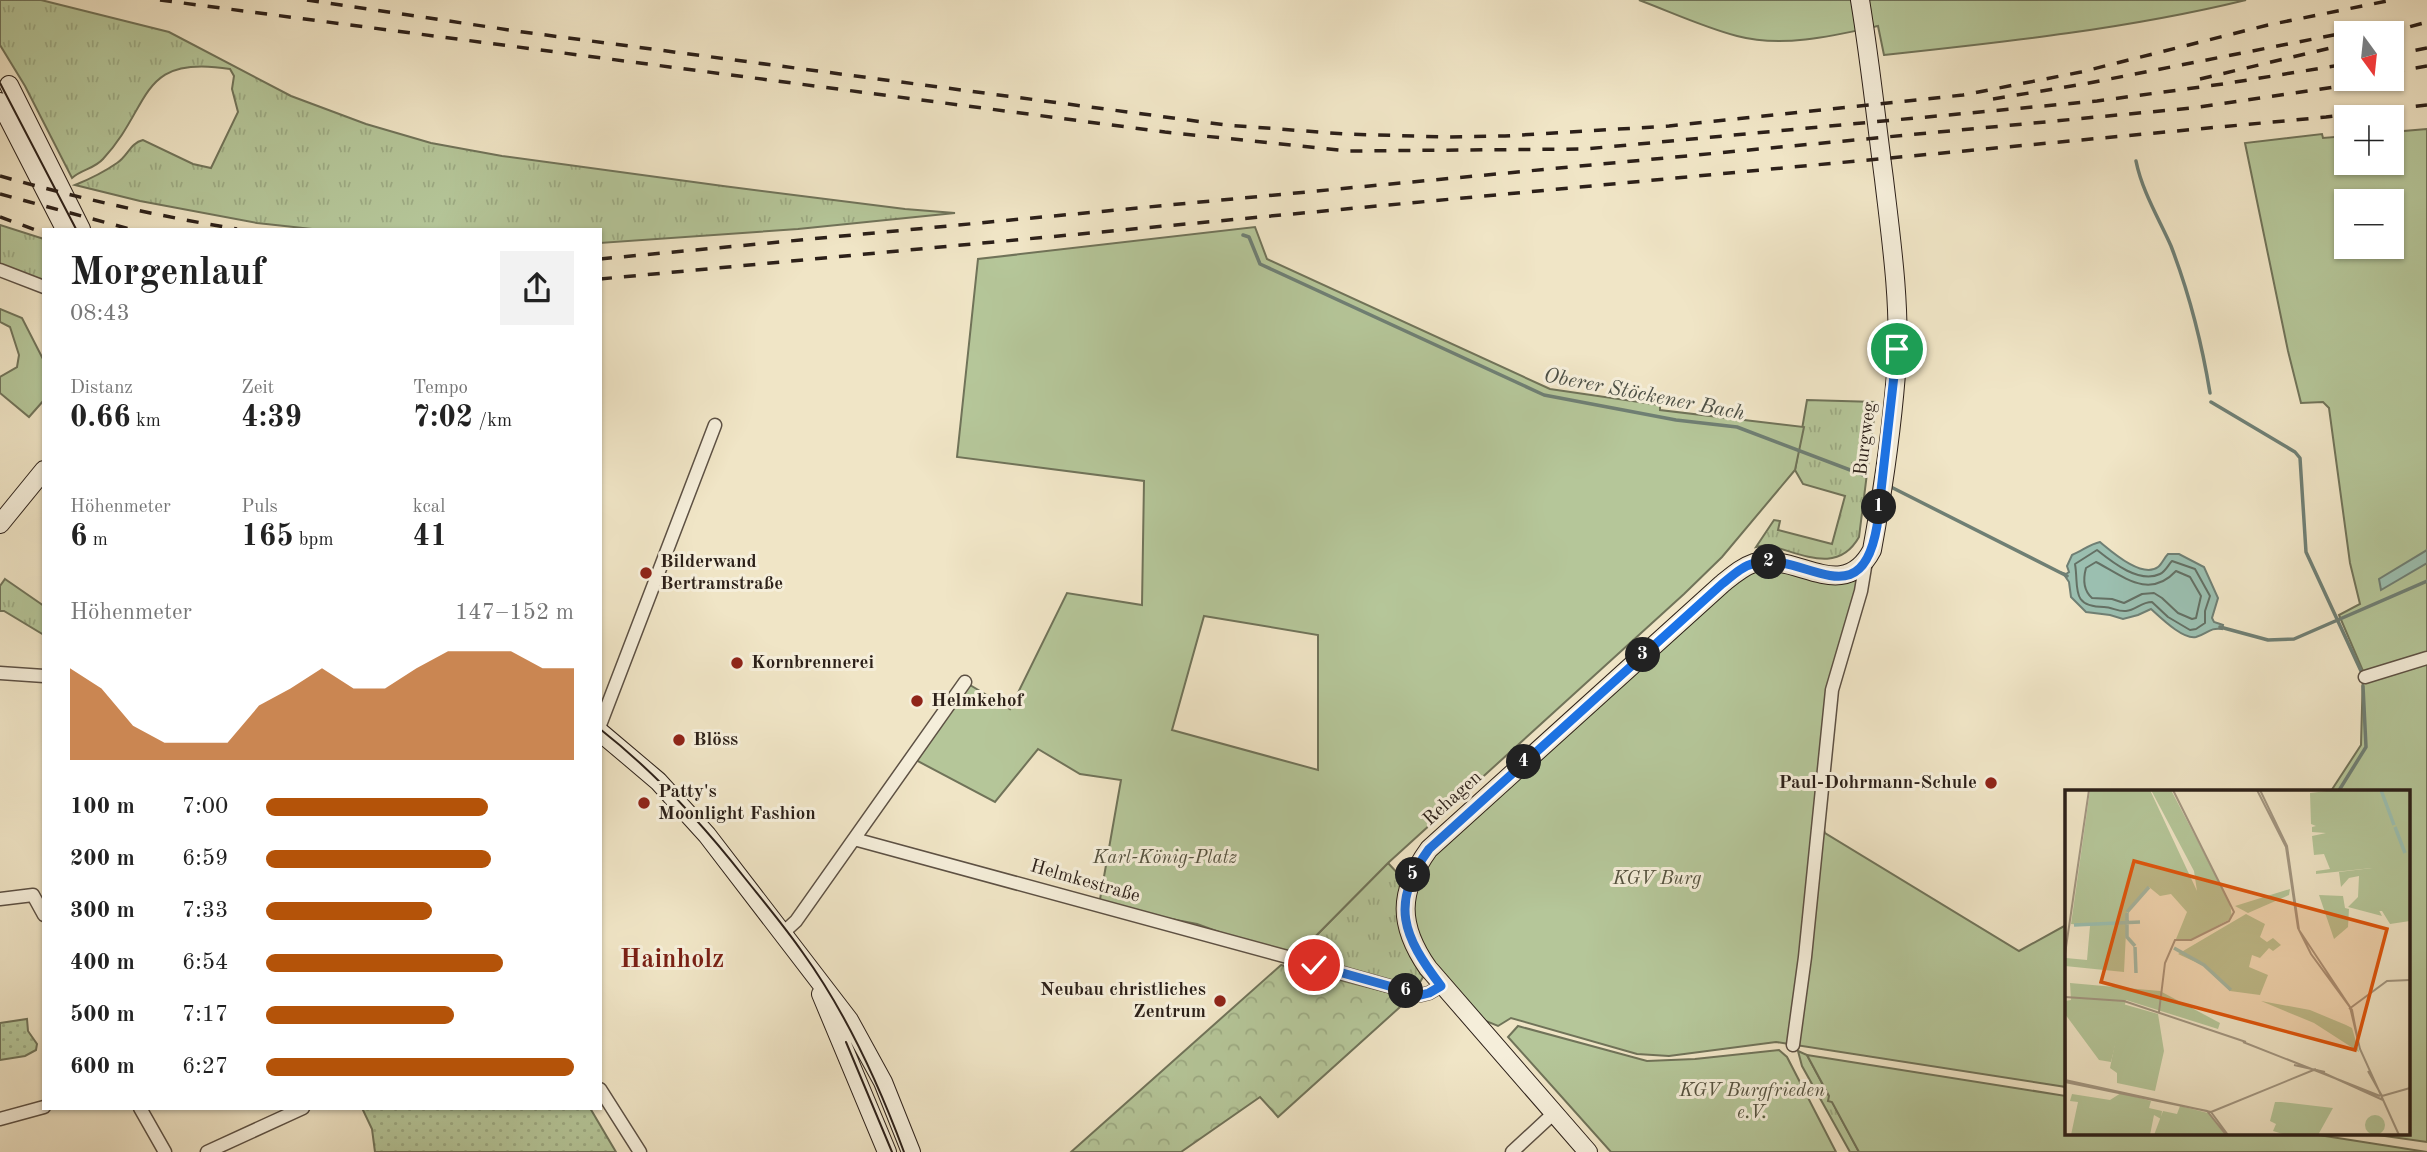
<!DOCTYPE html>
<html lang="de">
<meta charset="utf-8">
<style>
:root{--surface:#fff;--page:#f2f2f2;--text:#222;--muted:#767676;--accent:#b45309}
body{margin:0;font-family:"Old Standard TT",serif;background:var(--page);color:var(--text);height:100vh;display:flex;flex-direction:column;font-size:26px;white-space:nowrap}
*{box-sizing:border-box;margin:0}
p{font-size:23px;color:var(--muted)}
.icon{flex:none;width:38px;height:38px;fill:none;stroke:currentColor;stroke-width:2;stroke-linecap:round;stroke-linejoin:round}
.map{position:relative;flex:1;overflow:hidden}
.drawer{position:absolute;left:42px;top:228px;width:560px;height:882px;display:flex;flex-direction:column;background:var(--surface);border-radius:0px;box-shadow:0 2px 5px #0004}
.drawer>*{flex:none}
.needle{width:46px;rotate:165deg}
.controls{position:absolute;left:2334px;top:21px;display:grid;gap:14px}
.controls a{display:grid;place-items:center;width:70px;height:70px;border-radius:0px;background:var(--surface);box-shadow:0 2px 5px #0004;font-size:35px}
.pin{position:absolute;display:grid;place-items:center;width:60px;height:60px;color:#fff;margin:-30px;border:4px solid #fff;border-radius:50%;box-shadow:0 2px 7px #0007}
.km{position:absolute;width:35px;height:35px;margin:-18px;border-radius:50%;background:#222;color:#fff;font-size:19px;line-height:35px;text-align:center}
.round{display:grid;place-items:center;flex:none;width:74px;height:74px;border-radius:0px;background:var(--page)}
.overview{display:flex;align-items:center;justify-content:space-between;height:119px;padding:0 28px}
h1{font-size:38px;font-weight:700;line-height:52px}
.metrics{display:grid;grid-template-columns:repeat(3,1fr);gap:10px;height:119px;padding:7px 28px}
.metrics div{display:grid;align-content:center}
.metrics b{font-size:30px;font-weight:700}
.metrics small{font-size:19px;font-weight:400}
.metrics p{font-size:19px}
.chart{height:196px;padding:14px 28px}
.chart p{display:flex;justify-content:space-between}
.chart svg{width:100%;height:126px;margin-top:7px;fill:var(--accent);opacity:.7}
ul{padding:0 28px;list-style:none;font-size:23px}
li{display:grid;grid-template-columns:112px 84px 1fr;align-items:center;height:52px}
li i{height:18px;border-radius:9px;background:var(--accent)}
.map>svg:first-child{display:block}
</style>
<div class="map">
<svg width="2427" height="1152" viewBox="0 0 2427 1152">
<defs>
<pattern id="grass-tufts" width="24" height="20" patternUnits="userSpaceOnUse" patternTransform="scale(1.75)"><rect width="24" height="20" fill="#b5c699"/><path d="M3 7l-1-3M5 7V3M7 7l1-3M15 17l-1-3M17 17v-4M19 17l1-3" fill="none" stroke="#9caa83"/></pattern>
<pattern id="forest-crowns" width="20" height="18" patternUnits="userSpaceOnUse" patternTransform="scale(1.75)"><rect width="20" height="18" fill="#b5c699"/><path d="M2 6a3 3 0 1 1 6 0M12 15a3 3 0 1 1 6 0" fill="none" stroke="#9caa83"/></pattern>
<pattern id="park-dots" width="8" height="8" patternUnits="userSpaceOnUse" patternTransform="scale(1.75)"><rect width="8" height="8" fill="#b5c699"/><path d="M2 2h.1M6 6h.1" fill="none" stroke="#9caa83" stroke-width="1.8" stroke-linecap="round"/></pattern>
</defs>
<rect width="100%" height="100%" fill="#f0e5c6"/>
<filter id="stains"><feTurbulence type="fractalNoise" baseFrequency=".00286" numOctaves="4"/><feColorMatrix values="0 0 0 0 .2 0 0 0 0 .09 0 0 0 0 .02 0 0 0 .5 -.17"/></filter>
<radialGradient id="worn" r=".72"><stop offset=".6" stop-color="#630" stop-opacity="0"/><stop offset="1" stop-color="#630" stop-opacity=".3"/></radialGradient>
<path fill="url(#grass-tufts)" stroke="#707359" stroke-width="2" d="M0 0H41L169 32 291 96 366 124 431 143 502 156 723 186 905 209 955 213 798 229 600 243V229H312L257 223 140 201 75 185C90 179 104 172 117 163 128 156 130 143 143 140L193 164 211 168 238 112 232 89 234 76 230 69C137 54 153 105 103 159 94 169 82 169 72 178L25 86 0 45Z
M0 225 44 239V287L0 270Z
M1807 400 1876 402 1859 537C1837 576 1800 552 1766 545L1756 547 1774 520 1780 521 1778 530 1832 544 1845 496 1803 484 1795 470Z
M5 579 44 606V635L4 611H0V586Z
M1388 863 1403 879C1400 924 1396 938 1423 977L1416 989 1298 954Z
M1798 1051 1807 1055 1859 1152H1850L1802 1066Z"/>
<path fill="url(#forest-crowns)" stroke="#707359" stroke-width="2" d="M1281 965 1410 998 1278 1117 1260 1097 1181 1152H1071Z"/>
<path fill="url(#park-dots)" stroke="#707359" stroke-width="2" d="M27 1019 28 1031 37 1044 36 1050 25 1056 0 1060V1023Z
M362 1108H590L616 1152H375L372 1129Z"/>
<path fill="#b5c699" stroke="#707359" stroke-width="2" fill-rule="evenodd" d="M1639 0H2246C2127 29 2005 42 1884 55L1878 26C1833 36 1782 48 1737 36 1703 27 1671 12 1639 0Z
M2427 129V1142L2364 1133H2408V792L2331 791 2361 745 2363 671 2339 615 2360 604 2350 563 2329 408 2323 402 2301 403 2288 351 2245 143 2322 134 2323 138 2347 136V163H2392V132ZM2347 201H2392V247H2347Z
M1255 227 1267 259 1550 389 1660 405V410L1804 427 1795 470 1722 557 1684 594 1388 863 1298 954 1244 941 1197 924 1099 905 1121 780 1080 774 1038 749 995 802 912 758 965 682 1010 709 1067 593 1142 605 1144 481 957 457 978 259ZM1204 616 1318 635V770L1172 730Z
M0 309 22 318 44 361V400L29 417 0 393V377L17 367 19 355 10 327 0 322Z
M1865 560 1832 689 1824 830 1825 833 2019 951 2066 925V1087L1776 1042 1669 1056 1637 1054 1511 1018 1498 1026 1464 1012 1406 921 1416 868 1743 568 1817 574Z
M1518 1026 1647 1061 1695 1059 1779 1050 1787 1057 1836 1152H1611L1508 1037Z
M1807 1055 2066 1096V1133H2306L2427 1152H1859L1832 1102 1828 1101 1829 1096Z"/>
<path fill="#9bbfb0" stroke="#6f7f74" stroke-width="2" d="M2100 542C2111 551 2142 579 2158 567 2162 564 2164 558 2168 554H2179L2204 567 2218 598 2212 618 2214 622 2223 625 2222 629C2210 627 2207 634 2196 637 2183 640 2160 617 2151 609L2138 615 2123 619 2110 615 2086 612 2071 597 2069 582 2063 573 2066 574 2069 572 2067 566 2072 555C2082 551 2090 544 2100 542Z
M2427 550V563L2381 590 2379 579Z"/>
<g fill="none" stroke-linecap="round" stroke-linejoin="round">
<path stroke="#647064" stroke-width="2" d="M2097 550C2112 562 2139 584 2160 574 2166 571 2168 565 2172 561L2195 569 2210 596 2205 611V623L2196 629 2190 630 2168 617 2152 602C2141 602 2136 610 2126 611 2118 612 2112 607 2104 607 2070 607 2079 587 2075 564Z
M2096 562C2123 576 2149 600 2176 571L2190 577 2201 596 2196 618 2192 619 2178 613 2162 598 2154 593 2142 594 2124 603 2112 599 2092 598C2083 590 2083 579 2086 568Z"/>
<path stroke="#6f7f74" stroke-width="3.5" d="M2136 161C2142 191 2159 219 2171 246 2189 293 2202 344 2210 393
M1243 235 1249 237 1260 264 1544 395 1676 420 1737 427 1866 476
M2211 402 2295 452 2300 458 2306 552 2361 671
M1891 487 2067 576
M2220 627 2268 640 2294 639 2427 581
M2338 792 2366 747 2363 686"/>
<defs>
<path id="street" d="M0 270 44 287
M0 673 44 676
M2365 677 2427 658
M600 725 715 425
M854 839 1306 962
M0 899 33 895 44 915
M784 932 796 921 965 682
M1314 965 1421 995 1429 993 1441 986
M1793 1045 1805 957 1832 690 1861 591 1866 561
M600 1089 640 1152
M140 1108 165 1152
M0 1119 44 1107
M207 1152 303 1108
M1512 1152 1553 1114"/>
<path id="secondary" d="M9 85 81 229
M0 102 65 229
M0 524 44 470
M600 732 658 781 707 835 849 1020 883 1082 911 1152
M821 994 887 1152
M1588 1152 1428 968C1398 925 1398 892 1429 849L1722 584C1732 576 1742 567 1754 563 1796 552 1843 605 1872 550 1883 490 1893 420 1897 360 1900 300 1891 239 1884 179 1876 119 1870 60 1860 0"/>
</defs>
<use href="#street" stroke="#5d5144" stroke-width="15"/>
<use href="#secondary" stroke="#2c2019" stroke-width="20"/>
<use href="#street" stroke="#f5eeda" stroke-width="12"/>
<use href="#secondary" stroke="#f5eeda" stroke-width="18"/>
<path stroke="#2c2019" stroke-width="2" d="M0 83 76 229
M600 729C656 773 701 822 744 877 764 902 785 927 803 953 847 1014 878 1082 904 1152
M846 1042 892 1152"/>
<path stroke="#2c2019" stroke-width="3.5" stroke-dasharray="12 12" stroke-linecap="butt" d="M160 0 1165 132 1348 151 1585 149 2097 101 2223 84 2347 64
M307 0 523 32 1226 125 1345 134 1446 137 1505 136 1669 126 1963 95 2081 72 2268 25 2392 0
M2387 33 2427 22
M2392 55 2427 48
M2392 72 2427 66
M2200 79 2347 44
M1993 99 2084 84 2344 33
M0 176C78 198 157 216 237 229
M0 194 130 229
M0 217 44 233
M600 259 2192 108 2389 79
M600 279 2326 117 2427 105"/>
</g>
<g fill="none" stroke-linecap="round" stroke-linejoin="round">
<defs>
<path id="route" d="M1314 965 1421 995 1429 993 1441 986C1403 936 1389 904 1429 849L1722 584C1732 576 1742 566 1755 563 1805 551 1861 620 1877 526L1897 349"/>
</defs>
<use href="#route" stroke="#fff" stroke-width="14"/>
<use href="#route" stroke="#1a73e8" stroke-width="9"/>
</g>
<g fill="#8f2418" stroke="#f5eeda" stroke-width="2.5">
<circle cx="646" cy="573" r="7"/>
<circle cx="737" cy="663" r="7"/>
<circle cx="917" cy="701" r="7"/>
<circle cx="679" cy="740" r="7"/>
<circle cx="1991" cy="783" r="7"/>
<circle cx="644" cy="803" r="7"/>
<circle cx="1220" cy="1001" r="7"/>
</g>
<g text-anchor="middle" dominant-baseline="central" stroke-width="6" stroke-linejoin="round" paint-order="stroke">
<g font-size="19" fill="#2c2019" stroke="#f5eeda">
<text transform="translate(1866 439) rotate(-83)">Burgweg</text>
<text transform="translate(1453 799) rotate(-42)">Rehagen</text>
<text transform="translate(1085 882) rotate(16)">Helmkestraße</text>
</g>
<g font-size="19" font-weight="bold" fill="#2c2019" stroke="#f5eeda" text-anchor="start">
<text x="660" y="562">Bilderwand<tspan x="660" dy="22">Bertramstraße</tspan></text>
<text x="751" y="663">Kornbrennerei</text>
<text x="931" y="701">Helmkehof</text>
<text x="693" y="740">Blöss</text>
<text x="1977" y="783" text-anchor="end">Paul-Dohrmann-Schule</text>
<text x="658" y="792">Patty's<tspan x="658" dy="22">Moonlight Fashion</tspan></text>
<text x="1206" y="990" text-anchor="end">Neubau christliches<tspan x="1206" dy="22">Zentrum</tspan></text>
</g>
<g font-size="19" font-style="italic" fill="#55523f" stroke="#f5eeda">
<text x="1165" y="858">Karl-König-Platz</text>
<text x="1657" y="879">KGV Burg</text>
<text x="1752" y="1091">KGV Burgfrieden<tspan x="1752" dy="22">e.V.</tspan></text>
</g>
<g font-size="21" font-style="italic" fill="#4d5046" stroke="#f5eeda">
<text transform="translate(1644 395) rotate(11)">Oberer Stöckener Bach</text>
</g>
<g font-size="26" font-weight="bold" fill="#7a1f14" stroke="#f5eeda">
<text x="672" y="960">Hainholz</text>
</g>
</g>
<g transform="translate(2065 790)">
<rect width="345" height="345" fill="#f0e5c6"/>
<path d="M196 211 245 220 281 235 287 238 294 262 249 233Z" fill="#b5c699"/>
<path d="M225 99 224 105 183 123 170 116Z" fill="#b5c699"/>
<path d="M210 312H216L268 318 253 345H221L208 341 211 334 205 331ZM300 335a10 10 0 1 1 20 0a10 10 0 1 1-20 0Z" fill="#b5c699"/>
<path d="M307 78V107L317 126 283 117 293 107 294 86 284 88 276 97 274 82ZM254 105 278 106 280 118 284 119 283 137 269 149ZM58 214 93 224 99 261 90 301 52 293V283L45 278ZM115 316 143 323 160 345H89L98 321 112 324Z" fill="#b5c699"/>
<path d="M25 0H85L132 101 129 81 86 0H106L165 113 167 128 124 151 111 149 122 122 106 104 95 106 84 97 62 123 59 182 0 176 1 168 22 170 25 136 6 134ZM270 0H345V131L325 134 317 121H306L307 78 251 84V81L265 79 259 64 249 65 247 46 261 43 247 42V37L251 36 246 34 245 3ZM181 124 200 134 195 147 202 152 208 148 216 155 208 161 204 158 195 168 187 165 184 177 203 185 195 205 165 201 139 176 113 164ZM5 193 95 201 155 233 153 239 61 210 46 272 34 270 0 224V211L6 210ZM56 303 86 311 84 318 97 321 96 329 89 325 85 345H6L13 312 5 311 7 304 45 310Z" fill="#b5c699"/>
<path fill="none" stroke="#9bbfb0" stroke-width="3.5" d="M316 0 329 35M330 37 340 63M62 122 84 97M62 123V147L70 156M9 135 75 132M70 157 71 183M109 158 139 175 166 200"/>
<path fill="none" stroke="#a29681" stroke-width="2" d="M192 0 221 57 233 138 246 164 287 220 293 251M195 0 222 56 234 140 285 217 295 259 334 345M0 164 24 0M0 207 59 211 181 252M284 219 322 191 345 190M94 222 100 173 110 150H126L164 131 169 122 108 0M0 228 1 290M178 252 315 306M229 275 260 282M252 280 318 310M303 281 317 306M0 290 146 322M0 292 142 321 161 345M317 306 345 298M146 322 251 279M146 322 163 345"/>
<path fill="#df560d" fill-opacity="0.15" stroke="#df560d" stroke-width="3.5" d="M69 71 322 139 290 260 36 192Z"/>
<rect width="345" height="345" fill="none" stroke="#2c2019" stroke-width="3.5"/>
</g>
<rect width="100%" height="100%" filter="url(#stains)"/>
<rect width="100%" height="100%" fill="url(#worn)"/>
</svg>
<div class="controls">
<a><svg class="needle" viewBox="-14 -14 28 28"><path d="M0-13l5 13h-10z" fill="#e53935"/><path d="M0 13l5-13h-10z" fill="#767676"/></svg></a>
<a>+</a>
<a>−</a>
</div>
<div class="pin" style="left:1897px;top:349px;background:#1e9e55"><svg class="icon" aria-label="arrive" viewBox="0 0 24 24"><path d="M6 21V4h12l-3 4 3 4H6"/></svg></div>
<div class="pin" style="left:1314px;top:965px;background:#d93025"><svg class="icon" aria-label="check" viewBox="0 0 24 24"><path d="M5 12l5 5 9-10"/></svg></div>
<b class="km" style="left:1879px;top:507px">1</b>
<b class="km" style="left:1769px;top:562px">2</b>
<b class="km" style="left:1643px;top:655px">3</b>
<b class="km" style="left:1524px;top:762px">4</b>
<b class="km" style="left:1413px;top:875px">5</b>
<b class="km" style="left:1406px;top:991px">6</b>
<section class="drawer">
<div class="overview"><div><h1>Morgenlauf</h1><p>08:43</p></div><a class="round"><svg class="icon" aria-label="share" viewBox="0 0 24 24"><path d="M12 15V3M7 8l5-5 5 5M5 13v7h14v-7"/></svg></a></div>
<div class="metrics">
<div><p>Distanz</p><b>0.66<small> km</small></b></div>
<div><p>Zeit</p><b>4:39</b></div>
<div><p>Tempo</p><b>7:02<small> /km</small></b></div>
</div>
<div class="metrics">
<div><p>Höhenmeter</p><b>6<small> m</small></b></div>
<div><p>Puls</p><b>165<small> bpm</small></b></div>
<div><p>kcal</p><b>41</b></div>
</div>
<div class="chart"><p><span>Höhenmeter</span>147–152 m</p>
<svg viewBox="0 0 160 44" preserveAspectRatio="none"><path d="M0 44V12L10 19L20 32L30 38L40 38L50 38L60 25L70 19L80 12L90 19L100 19L110 12L120 6L130 6L140 6L150 12L160 12V44z"/></svg>
</div>
<ul>
<li><b>100 m</b>7:00<i style="width:72%"></i></li>
<li><b>200 m</b>6:59<i style="width:73%"></i></li>
<li><b>300 m</b>7:33<i style="width:54%"></i></li>
<li><b>400 m</b>6:54<i style="width:77%"></i></li>
<li><b>500 m</b>7:17<i style="width:61%"></i></li>
<li><b>600 m</b>6:27<i style="width:100%"></i></li>
</ul>
</section>
</div>
